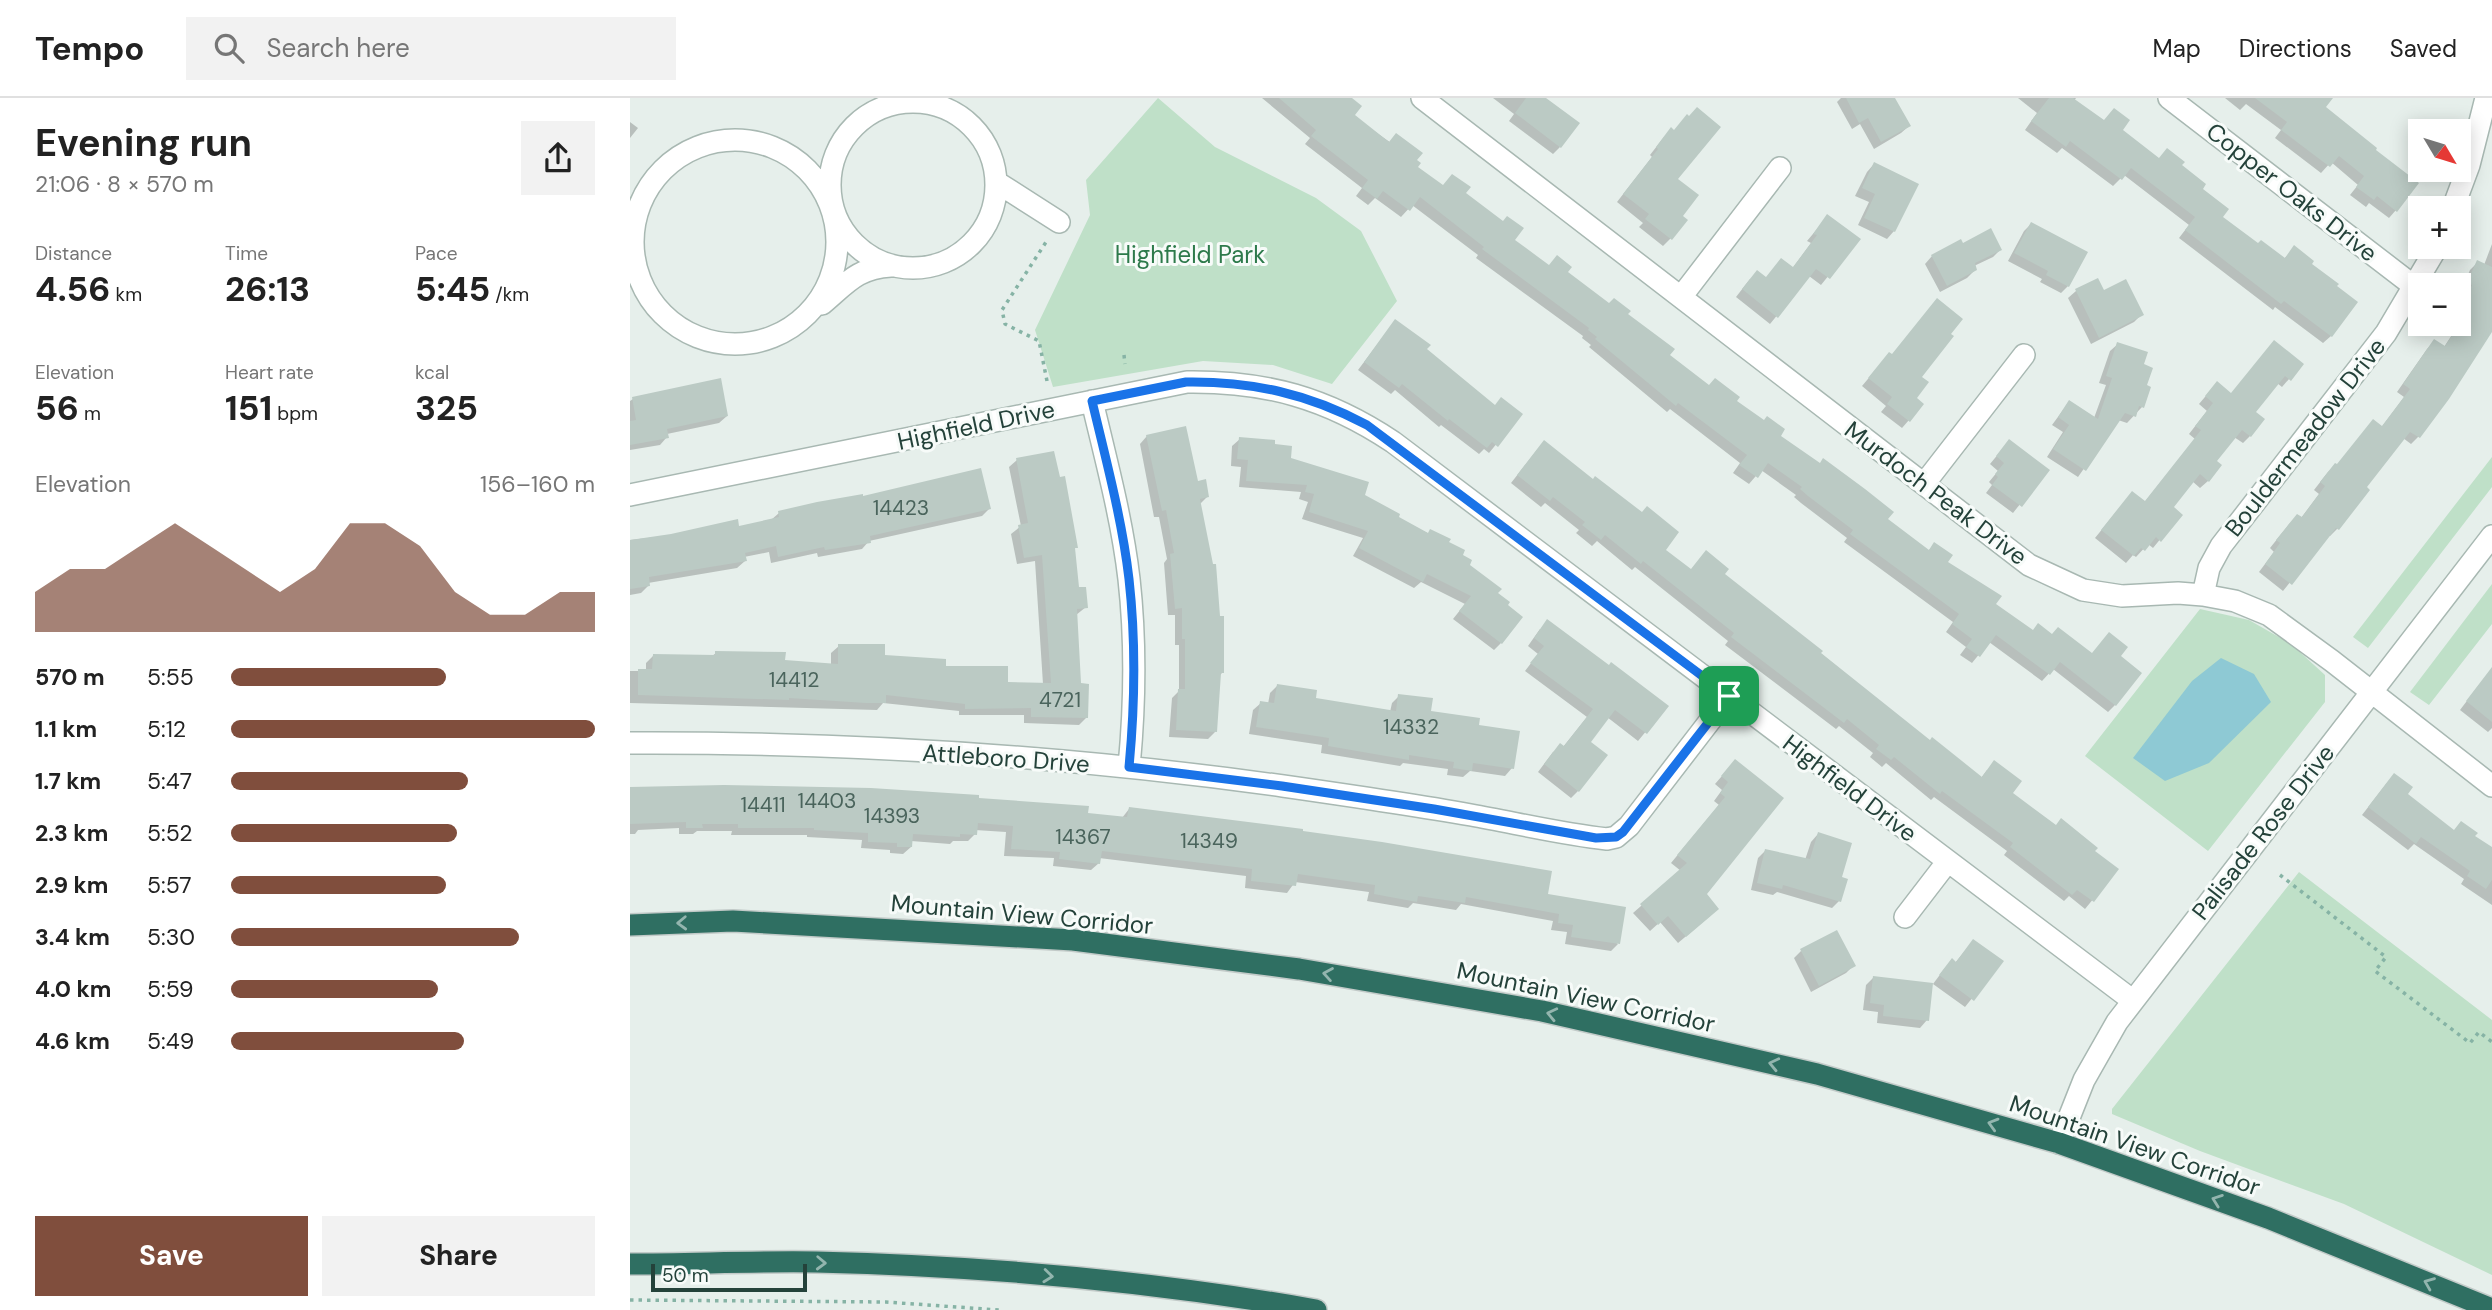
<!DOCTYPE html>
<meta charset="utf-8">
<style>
:root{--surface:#fff;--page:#f2f2f2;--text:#222;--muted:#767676;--line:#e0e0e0;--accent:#804e3d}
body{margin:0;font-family:"DM Sans",sans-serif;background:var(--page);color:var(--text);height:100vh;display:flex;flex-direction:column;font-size:26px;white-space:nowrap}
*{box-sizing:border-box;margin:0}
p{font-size:23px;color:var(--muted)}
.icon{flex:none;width:38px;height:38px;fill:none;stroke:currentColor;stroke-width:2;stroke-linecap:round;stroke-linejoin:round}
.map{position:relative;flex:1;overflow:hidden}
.sheet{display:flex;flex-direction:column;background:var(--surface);width:630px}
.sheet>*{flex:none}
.needle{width:46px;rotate:128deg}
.tools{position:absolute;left:1778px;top:21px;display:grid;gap:14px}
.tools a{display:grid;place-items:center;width:63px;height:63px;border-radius:0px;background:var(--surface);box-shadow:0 4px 18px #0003;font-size:35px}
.scale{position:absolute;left:21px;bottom:18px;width:156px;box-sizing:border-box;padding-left:7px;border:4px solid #24423a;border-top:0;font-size:19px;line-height:24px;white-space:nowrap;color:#24423a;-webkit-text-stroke:5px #f7fbf9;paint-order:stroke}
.pin{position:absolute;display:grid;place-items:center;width:60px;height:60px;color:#fff;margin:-30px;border-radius:14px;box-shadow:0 4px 10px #0006}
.round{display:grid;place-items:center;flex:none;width:74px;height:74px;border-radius:0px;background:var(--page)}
.headline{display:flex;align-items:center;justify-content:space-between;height:119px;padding:0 35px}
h1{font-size:38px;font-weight:700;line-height:52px}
.metrics{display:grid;grid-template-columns:repeat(3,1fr);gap:10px;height:119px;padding:7px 35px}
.metrics div{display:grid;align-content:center}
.metrics b{font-size:35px;font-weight:700}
.metrics small{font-size:19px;font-weight:400}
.metrics p{font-size:19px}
.chart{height:196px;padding:14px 35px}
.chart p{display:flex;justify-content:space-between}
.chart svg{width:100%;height:126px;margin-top:7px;fill:var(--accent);opacity:.7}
.primary-button{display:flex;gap:14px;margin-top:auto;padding:14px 35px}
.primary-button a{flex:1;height:80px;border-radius:0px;background:var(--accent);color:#fff;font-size:28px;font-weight:700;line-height:80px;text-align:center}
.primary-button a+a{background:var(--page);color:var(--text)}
ul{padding:0 35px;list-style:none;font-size:23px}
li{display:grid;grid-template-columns:112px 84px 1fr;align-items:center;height:52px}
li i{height:18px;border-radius:9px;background:var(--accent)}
header{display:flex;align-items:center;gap:42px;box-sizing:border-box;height:98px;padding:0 35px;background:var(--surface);border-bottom:2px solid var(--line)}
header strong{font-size:33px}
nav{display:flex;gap:38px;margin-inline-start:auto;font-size:24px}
.search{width:490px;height:63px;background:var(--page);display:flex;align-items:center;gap:18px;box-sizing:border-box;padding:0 24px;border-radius:0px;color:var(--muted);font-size:26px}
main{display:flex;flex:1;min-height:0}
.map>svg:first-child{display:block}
</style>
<header>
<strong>Tempo</strong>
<div class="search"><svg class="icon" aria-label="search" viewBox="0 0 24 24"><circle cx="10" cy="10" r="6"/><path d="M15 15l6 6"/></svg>Search here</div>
<nav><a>Map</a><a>Directions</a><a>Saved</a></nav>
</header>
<main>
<section class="sheet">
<div class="headline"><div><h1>Evening run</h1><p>21:06 · 8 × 570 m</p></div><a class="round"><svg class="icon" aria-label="share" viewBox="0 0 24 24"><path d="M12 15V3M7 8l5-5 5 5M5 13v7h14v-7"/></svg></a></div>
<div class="metrics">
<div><p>Distance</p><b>4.56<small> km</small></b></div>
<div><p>Time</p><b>26:13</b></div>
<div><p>Pace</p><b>5:45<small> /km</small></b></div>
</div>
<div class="metrics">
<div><p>Elevation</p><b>56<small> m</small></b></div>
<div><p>Heart rate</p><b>151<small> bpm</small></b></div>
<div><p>kcal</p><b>325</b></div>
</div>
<div class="chart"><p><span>Elevation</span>156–160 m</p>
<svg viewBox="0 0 160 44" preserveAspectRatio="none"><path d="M0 44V30L10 22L20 22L30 14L40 6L50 14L60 22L70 30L80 22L90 6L100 6L110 14L120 30L130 38L140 38L150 30L160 30V44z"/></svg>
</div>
<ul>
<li><b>570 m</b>5:55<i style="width:59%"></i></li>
<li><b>1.1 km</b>5:12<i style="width:100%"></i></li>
<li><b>1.7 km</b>5:47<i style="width:65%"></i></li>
<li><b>2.3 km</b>5:52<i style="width:62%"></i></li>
<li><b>2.9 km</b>5:57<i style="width:59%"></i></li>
<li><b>3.4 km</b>5:30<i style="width:79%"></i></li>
<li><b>4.0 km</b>5:59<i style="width:57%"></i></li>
<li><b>4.6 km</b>5:49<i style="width:64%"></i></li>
</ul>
<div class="primary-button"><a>Save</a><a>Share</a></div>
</section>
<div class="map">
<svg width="1862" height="1212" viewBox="0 0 1862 1212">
<rect width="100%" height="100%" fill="#e6efeb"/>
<path fill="#bfe0c8" d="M528 0 585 49 686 100 731 133 767 203 702 286 643 267 573 263 423 289 405 232 460 117 456 82Z
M1862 359V389L1738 550 1723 539Z
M1862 486V526L1799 607 1780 594Z
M1570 511 1619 522 1661 546 1695 577V604L1578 753 1455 658Z
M1669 774 1862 922V1177L1714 1106 1570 1053 1482 1016V1011Z"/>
<path fill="#8ec9d4" d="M1591 560 1624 576 1641 604 1579 665 1535 683 1503 660 1562 583Z"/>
<path fill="#0003" d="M632 0H719L723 18 785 62 786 69 812 89 834 95 883 142 918 169 935 175 979 207 996 216 1038 257 1078 289 1104 303 1298 453 1304 447 1316 464 1364 506 1402 534 1422 538 1461 557 1489 558 1485 607 1478 614 1423 571 1412 583 1359 544 1342 565 1330 557 1336 549 1316 534 1323 524 1214 444 1217 440 1171 405 1164 399 1166 397 1131 372 1119 386 1103 375 1110 365 1040 311 1037 314 959 249 961 247 952 240 953 238 846 160 848 157 782 107 771 119 745 100 738 107 726 98 732 90 675 46 680 40Z
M863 0H914L930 49 923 56 879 23 884 16Z
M1211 0H1263L1279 28 1271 35 1244 51 1230 26 1222 31 1207 4Z
M1388 0H1446L1444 3 1490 33 1528 62 1549 67 1591 120 1628 147 1654 161 1664 150 1680 166 1701 238 1693 245 1645 209 1643 212 1549 140 1559 127 1494 77 1483 88 1432 50 1427 55 1395 32 1407 15Z
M1595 0H1701L1694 9 1766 112 1759 120 1739 105 1736 109 1720 97 1728 87 1701 64 1691 75 1645 40 1651 32 1616 6 1610 12Z
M0 24 8 30 0 40Z
M1034 39 1045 81 1050 118 1041 140 1033 148 1009 129 1013 125 987 104 1022 59 1020 57Z
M1244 66 1264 133 1257 141 1228 127 1239 104 1225 98 1237 74Z
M1198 118 1228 141 1191 187 1179 178 1140 226 1106 199 1120 181 1136 180 1162 171 1181 145 1177 143Z
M1401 126 1438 188 1431 195 1410 184 1412 181 1378 163 1394 133Z
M1862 146V231L1818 300 1788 339 1781 346 1773 340 1734 390 1737 392 1707 431 1700 438 1698 437 1653 493 1629 474 1644 454 1640 450 1660 425 1671 420 1689 396 1684 392 1698 374 1751 330 1774 299 1767 294 1797 251 1805 243 1814 249 1831 223 1829 211 1836 195 1831 192 1840 172 1848 164 1854 167Z
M1332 147 1370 152 1363 159 1344 168 1345 172 1337 180 1310 194 1295 166 1302 158Z
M1467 182 1473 195 1511 217 1504 224 1461 246 1438 200 1446 193Z
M765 223 795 252 864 308 891 316 859 355 854 351 849 356 811 327 809 329 765 292 761 296 728 272Z
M1488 246 1511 267 1515 288 1512 309 1497 325 1488 322 1448 379 1417 359 1433 334 1422 327 1439 304 1464 320 1476 287 1469 285 1480 253Z
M1259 256 1289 279 1279 322 1272 330 1251 314 1256 308 1232 288Z
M1672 266 1652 289 1647 285 1624 314 1620 338 1613 345 1604 339 1585 363 1578 383 1570 390 1562 383 1541 410 1550 417 1523 450 1518 446 1506 459 1503 457 1496 465 1465 440 1495 403 1514 405 1565 341 1559 336 1577 313 1569 306 1580 293 1601 296Z
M3 301 97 318 89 325 37 336V339L30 347 0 352V303Z
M517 338 567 385 578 398 570 406 592 575 589 578 585 634 578 641 539 639 542 600 549 593V547H545V517H538L534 465 537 461 529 419H524L510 346Z
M610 341 643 348 659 361 733 398 766 419 817 445 866 495 871 545 864 552 823 521 835 506 791 484 784 490 723 458 733 440 672 421 678 404 669 401 671 394 609 389 611 369 601 368 602 348Z
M1379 343 1417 372 1383 415 1356 395 1362 387 1359 384 1368 373 1360 366Z
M907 352 1060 473 1093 476 1300 644 1351 680 1357 672 1381 695 1487 772 1455 811 1439 798 1434 803 1374 757 1377 753 1304 699 1301 702 1256 665 1252 669 1240 659 1243 655 1209 628 1206 631 1095 547 1098 543 1005 469 1002 472 967 443 962 448 946 435 949 432 915 405 911 409 881 385Z
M387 362 446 449 444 452 447 491 456 509 446 517 449 587 457 619 449 627 394 625V617H329V613L253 605 247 612 0 605V573H16V565L23 558H82L86 555 154 564 201 567V555L209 548 376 585 413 586 405 463 387 466 381 436 391 428 379 369Z
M359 411 352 418 239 443 232 451 188 459 187 455 141 465 139 454 114 459 115 463 107 470 18 485V488L11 495 0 497V442L107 430 141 422 149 415Z
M910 531 1036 609 1008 643 977 619 959 644 948 693 941 700 908 674 923 654 933 649 957 619 895 573 908 556 898 548Z
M1862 584V630L1858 634 1830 612 1849 587Z
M647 588 684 602 760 614 762 605 769 598 799 614 882 670 875 678 840 673 833 679 817 677 818 671 773 665 770 668 691 655 692 647 619 636 623 612 631 605 638 606 640 595Z
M1105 663 1075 796 1080 818 1048 845 1030 824 1020 833 1003 815 1051 773 1041 765 1089 707 1084 703 1092 692 1085 686Z
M1757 685 1823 734 1843 739 1862 758V807L1831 786 1834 781 1784 746 1778 752 1732 717Z
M0 691 492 720 499 711 916 798 988 846 981 853 935 846 937 834 921 832 923 823 831 806 826 812 783 805 778 810 737 803 739 794 665 784 657 795 615 790 616 778 469 760V765L461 772 423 768 424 760 374 758 376 734 345 732V736L338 743H323L320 746 281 743V749L273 756 260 755V752L231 750 232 742 177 739V737H101L102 733H67L63 736H49V730L8 732 5 736H0Z
M1188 736 1210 781 1209 803 1202 810 1147 794 1143 797 1121 792 1128 760 1135 753 1175 762 1181 744Z
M1343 843 1371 864 1335 909 1303 886 1315 870 1325 865Z
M1171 853 1223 868 1216 875 1181 894 1164 860Z
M1243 880 1297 922 1290 930 1247 925 1248 914 1233 912 1236 887Z"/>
<path fill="#bbcac4" d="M649 0H722L732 8 725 17 759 44 766 35 793 55 787 62 791 65 788 69 813 87 822 76 841 89 836 95 873 123 877 118 894 130 885 142 919 167 927 157 942 169 938 174 979 205 984 200 1001 213 998 216 1045 251 1040 257 1079 287 1085 280 1110 299 1107 303 1134 322 1137 318 1155 331 1151 338 1190 365 1193 360 1235 391 1264 414 1258 421 1299 452 1304 444 1323 457 1318 464 1372 498 1366 506 1403 532 1408 525 1422 536 1428 529 1462 555 1479 534 1498 549 1491 558 1512 575 1486 608 1430 564 1420 577 1366 537 1350 559 1336 549 1342 541 1322 526 1329 516 1220 436 1223 432 1178 398 1170 391 1172 389 1138 365 1128 380 1109 367 1117 357 1048 305 1046 308 965 241 967 239 958 232 959 230 852 151 854 149 790 99 780 113 753 93 747 101 732 90 738 82 681 38 686 32Z
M896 0H916L950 25 931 50 885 15Z
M1216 0H1265L1281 28 1251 44 1238 20 1229 25Z
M1419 0H1443L1474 22 1484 10 1500 22 1493 32 1529 60 1537 50 1555 64 1552 67 1576 86 1573 91 1599 111 1593 119 1628 145 1631 142 1655 160 1664 147 1684 163 1682 166 1709 186 1707 188 1728 204 1702 239 1654 203 1651 206 1555 132 1565 119 1501 70 1492 82 1440 43 1436 49 1401 23Z
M1625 0H1703L1696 9 1747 50 1746 52 1789 85 1767 114 1747 98 1744 102 1726 89 1734 78 1709 58 1700 69 1651 32 1657 24Z
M1067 9 1091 29 1048 81 1069 97 1053 118 1058 122 1042 142 1015 121 1019 116 993 96 1028 51 1026 49 1041 29 1044 32 1057 16 1059 18Z
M1244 64 1289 86 1265 134 1234 120 1245 96 1232 90Z
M1197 116 1231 141 1200 181 1186 171 1148 220 1112 191 1127 172 1136 179 1151 160 1163 169 1187 137 1183 136Z
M1401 124 1458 154 1439 189 1416 177 1418 173 1384 155Z
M1361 130 1372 152 1345 165 1347 172 1317 188 1301 157 1331 141 1333 145Z
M1847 162 1862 169V234L1819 301 1790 340 1780 334 1737 389 1740 392 1709 432 1706 430 1662 487 1635 466 1650 445 1646 442 1667 416 1672 419 1695 388 1690 384 1705 365 1707 366 1743 321 1752 328 1780 291 1773 286 1804 241 1815 248 1837 215 1831 212 1842 187 1837 185Z
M1468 180 1474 192 1496 181 1514 217 1469 240 1445 191Z
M1307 200 1333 221 1321 236 1324 238 1292 279 1299 284 1287 300 1294 306 1280 324 1257 306 1262 299 1238 280 1259 254 1262 256Z
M765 221 801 247 797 251 865 307 871 299 893 316 868 349 862 344 857 350 819 321 818 323 772 286 769 290 734 264Z
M1644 242 1674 266 1661 283 1655 278 1626 314 1635 321 1621 339 1612 332 1587 363 1592 367 1579 384 1570 376 1544 409 1553 417 1531 444 1526 439 1515 453 1511 450 1504 458 1471 432 1502 393 1515 403 1571 332 1565 328 1583 305 1575 298 1587 283 1601 295Z
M1487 244 1518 254 1514 266 1523 270 1517 287 1521 289 1514 310 1509 308 1506 319 1495 315 1456 373 1423 351 1439 327 1428 319 1439 302 1468 321 1482 280 1476 278Z
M91 280 98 318 37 331 39 340 0 347V323L6 322 2 299Z
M556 328 568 383 576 381 579 399 570 401 583 466H586L590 518H594V575H591L587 634 546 632 548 591H555V541H552V510L545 511 540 456 544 455 536 412 532 413 516 337Z
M609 339 645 342V346L662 348 661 360 739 384 735 397 770 416 769 419 798 435 800 431 821 441 819 444 835 452 833 457 842 462 840 467 872 491 868 495 880 504 878 507 893 519 872 546 829 513 841 498 797 476 793 484 729 450 738 433 679 414 684 396 675 394 677 387 616 383 618 362 607 361Z
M1379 341 1420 372 1392 409 1362 387 1368 379 1365 376 1374 365 1366 358Z
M914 342 963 381 965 378 1012 414 1017 408 1049 434 1036 452 1061 471 1076 452 1099 471 1095 476 1193 553 1191 555 1300 642 1302 639 1352 679 1364 662 1392 683 1383 695 1426 727 1431 720 1468 750 1465 753 1489 771 1464 804 1447 792 1442 797 1380 749 1383 745 1312 693 1310 696 1264 659 1261 662 1246 651 1249 647 1217 621 1214 625 1101 539 1104 535 1013 463 1011 466 975 437 971 442 952 427 955 424 923 399 920 403 887 377Z
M424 353 430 379 435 378 448 450H445L449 489H456L458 510 447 511 451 585 459 586 458 620 401 619V610L335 611V606L256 597V605H236L159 600V602L8 597V571H22L23 556 85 557V553L156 554 155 562 208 566V546H255V557L316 561V568H378V584L421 585 412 457 394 460 388 427 398 425 386 360Z
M351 370 361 411 240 438 241 445 195 452 194 449 148 459 146 448 115 455 117 463 19 479 20 488 0 491V442L41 436 108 421 109 428 149 419 148 413 187 404 233 396V398Z
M917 521 979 567 981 564 1039 608 1017 636 985 612 961 644 978 657 949 694 914 666 930 645 934 648 963 611 900 565 914 548 904 540Z
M1862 569V624L1836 603Z
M647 586 687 592 686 600 766 613 768 596 803 600 801 613 850 620 849 627 890 633 884 671 843 665 842 673 823 670 824 664 779 657V662L698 648 699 640 626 629 630 603 644 605Z
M1105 661 1154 700 1077 796 1089 811 1056 839 1038 818 1028 827 1010 806 1057 765 1047 757 1095 699 1090 695 1098 684 1091 678Z
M1764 675 1783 689 1778 696 1824 732 1831 723 1848 735 1845 738 1862 749V782L1856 791 1837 778 1840 773 1791 739 1786 746 1738 709Z
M94 687 241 690 349 697V700L459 708 458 715 497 719 499 709 673 731V733L752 744 922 773 918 796 996 809 990 846 941 839 943 827 928 825 929 816 836 799 835 805 788 798 787 804 744 796 745 787 668 776 666 788 621 783 622 771 472 753 470 766 429 761 430 754 381 751 383 728 348 725 347 737 330 736V739L283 736 282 749H267V745L238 744V735L184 732V730H108V726H72L73 730H56V724L0 726V689Z
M1188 734 1222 745 1212 779 1218 781 1211 804 1153 787 1152 791 1127 785 1135 751 1180 761Z
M1207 832 1226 868 1189 888 1170 851Z
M1343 841 1374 863 1344 903 1309 877 1322 860 1326 864Z
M1243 878 1303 885 1299 923 1253 918 1254 907 1240 905Z"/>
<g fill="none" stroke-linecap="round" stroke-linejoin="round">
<defs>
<path id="minor" d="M792 0 1399 467 1453 492 1492 498 1548 495 1573 497 1605 503 1639 517 1702 563 1862 688
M1539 0 1785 189
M200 87a83 83 0 1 1 166 0a83 83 0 1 1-166 0Z
M3 144a102 102 0 1 1 204 0a102 102 0 1 1-204 0Z
M368 85 429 124
M1823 110 1839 67 1856 0
M1051 199 1150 70
M192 206C217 185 227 170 261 168
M462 303C476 362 492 421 499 481 506 544 505 606 499 669
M1294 386 1394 257
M0 397 557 284C636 283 697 300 763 344L1502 902
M1573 497 1579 470 1591 448 1756 235 1807 149
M0 645C218 644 437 658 653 688 716 697 779 706 841 717 886 725 931 736 977 741L986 739 999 728 1099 598
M1275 819 1318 763
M1429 1045 1454 982 1487 924 1862 438"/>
<path id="highway" d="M0 827 103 823 443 842 669 871 912 913 1187 976 1429 1045 1638 1120 1862 1211
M0 1166C62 1166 124 1163 186 1164 353 1168 522 1183 686 1212"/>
</defs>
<use href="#minor" stroke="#a8b8b2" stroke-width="24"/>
<use href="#highway" stroke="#c2cac8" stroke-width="24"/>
<path stroke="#86b3a5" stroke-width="3.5" stroke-dasharray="3.5 5" stroke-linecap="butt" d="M494 257 495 266
M417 283 409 243 375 226 372 212 418 141
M1650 777 1756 859 1745 873 1840 945 1849 934 1862 944
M0 1202 256 1204 369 1212"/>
<use href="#minor" stroke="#fff" stroke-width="21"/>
<use href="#highway" stroke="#2f6f62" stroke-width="21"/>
</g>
<defs><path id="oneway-chevron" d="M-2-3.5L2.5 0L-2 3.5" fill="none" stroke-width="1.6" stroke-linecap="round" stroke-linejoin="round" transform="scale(1.75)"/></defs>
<g stroke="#93b5ae">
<use href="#oneway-chevron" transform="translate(52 825) rotate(178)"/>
<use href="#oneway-chevron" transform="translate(698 876) rotate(-170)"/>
<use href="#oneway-chevron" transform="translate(922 916) rotate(-167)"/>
<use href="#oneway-chevron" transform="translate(1144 966) rotate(-167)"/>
<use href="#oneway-chevron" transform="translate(1363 1026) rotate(-164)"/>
<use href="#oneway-chevron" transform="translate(1587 1102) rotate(-160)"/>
<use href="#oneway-chevron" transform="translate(191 1165) rotate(2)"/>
<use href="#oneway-chevron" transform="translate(418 1178) rotate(6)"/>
<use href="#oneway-chevron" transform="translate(1799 1185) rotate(-158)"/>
</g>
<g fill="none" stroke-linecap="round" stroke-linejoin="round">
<defs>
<path id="route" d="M556 284C622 283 679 296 737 327L1099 598 993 734 986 739 966 740 804 711 652 688 499 669C505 606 506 544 499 481 492 421 476 362 462 303Z"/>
</defs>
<use href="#route" stroke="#fff" stroke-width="14"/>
<use href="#route" stroke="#1a73e8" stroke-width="9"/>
</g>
<g text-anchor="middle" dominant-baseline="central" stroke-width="6" stroke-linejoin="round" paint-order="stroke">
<g font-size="21" fill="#4a645c">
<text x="271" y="410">14423</text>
<text x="164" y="582">14412</text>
<text x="430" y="602">4721</text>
<text x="781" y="629">14332</text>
<text x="197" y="703">14403</text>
<text x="133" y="707">14411</text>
<text x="262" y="718">14393</text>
<text x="453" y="739">14367</text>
<text x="579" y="743">14349</text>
</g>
<g font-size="24" fill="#24423a" stroke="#f7fbf9">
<text transform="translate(1662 94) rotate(38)">Copper Oaks Drive</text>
<text transform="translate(346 327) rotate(-12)">Highfield Drive</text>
<text transform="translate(1675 339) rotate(-52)">Bouldermeadow Drive</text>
<text transform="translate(1306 395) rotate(37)">Murdoch Peak Drive</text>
<text transform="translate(376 660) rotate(4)">Attleboro Drive</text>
<text transform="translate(1220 690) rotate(37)">Highfield Drive</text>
<text transform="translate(1633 734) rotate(-52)">Palisade Rose Drive</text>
<text transform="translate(392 816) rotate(5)">Mountain View Corridor</text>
<text transform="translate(956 899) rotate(12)">Mountain View Corridor</text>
<text transform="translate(1505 1047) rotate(19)">Mountain View Corridor</text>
</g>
<g font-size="24" fill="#2d7a4b" stroke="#f7fbf9">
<text x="560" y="156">Highfield Park</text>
</g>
</g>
</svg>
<div class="tools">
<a><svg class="needle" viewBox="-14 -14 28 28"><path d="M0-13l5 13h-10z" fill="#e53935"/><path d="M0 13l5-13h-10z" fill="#767676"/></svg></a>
<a>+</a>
<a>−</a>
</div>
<div class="scale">50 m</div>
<div class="pin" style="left:1099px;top:598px;background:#1e9e55"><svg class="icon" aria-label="arrive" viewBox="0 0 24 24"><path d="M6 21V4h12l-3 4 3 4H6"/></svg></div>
</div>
</main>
